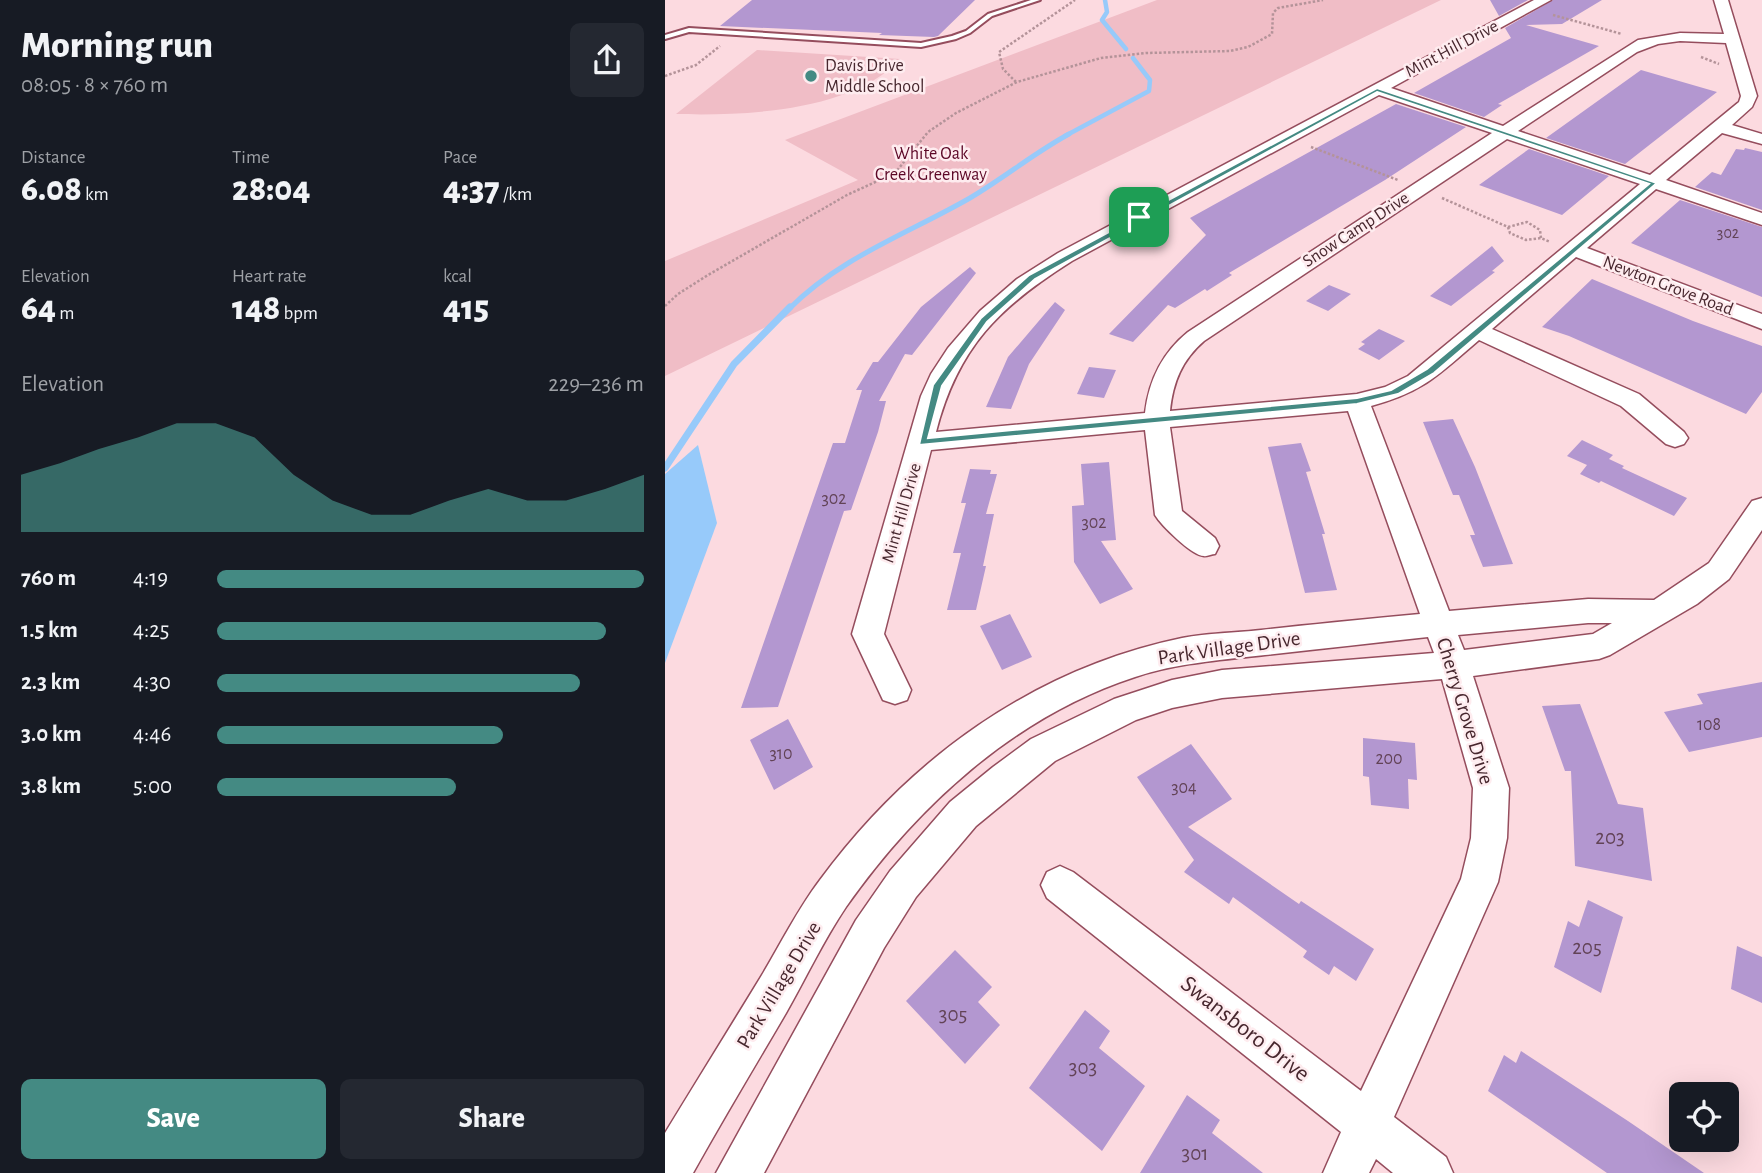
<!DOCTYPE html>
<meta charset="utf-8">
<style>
:root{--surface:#171b24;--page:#242831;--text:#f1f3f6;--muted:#9ea1a6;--accent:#448a83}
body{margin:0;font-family:"Alegreya Sans",sans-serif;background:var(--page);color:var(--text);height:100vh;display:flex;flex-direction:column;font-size:26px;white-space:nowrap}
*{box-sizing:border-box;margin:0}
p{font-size:23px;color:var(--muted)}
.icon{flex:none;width:38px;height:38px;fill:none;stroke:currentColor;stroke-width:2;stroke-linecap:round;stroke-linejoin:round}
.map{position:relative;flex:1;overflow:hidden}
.details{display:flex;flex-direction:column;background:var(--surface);width:665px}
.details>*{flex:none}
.tools{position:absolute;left:1004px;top:1082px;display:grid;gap:14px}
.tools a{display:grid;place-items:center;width:70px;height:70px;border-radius:10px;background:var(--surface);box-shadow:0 7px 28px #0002;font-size:35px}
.pin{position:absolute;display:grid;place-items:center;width:60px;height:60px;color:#fff;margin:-30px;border-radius:14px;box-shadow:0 4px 10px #0006}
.round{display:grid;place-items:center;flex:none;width:74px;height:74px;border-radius:10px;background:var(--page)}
.summary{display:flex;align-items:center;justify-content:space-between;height:119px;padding:0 21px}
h1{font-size:38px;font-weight:800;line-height:52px}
.figures{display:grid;grid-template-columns:repeat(3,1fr);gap:10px;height:119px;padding:7px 21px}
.figures div{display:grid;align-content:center}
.figures b{font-size:35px;font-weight:800}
.figures small{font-size:19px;font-weight:400}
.figures p{font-size:19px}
.chart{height:196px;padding:14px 21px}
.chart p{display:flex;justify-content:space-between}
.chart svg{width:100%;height:126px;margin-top:7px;fill:var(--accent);opacity:.7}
.cta{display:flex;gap:14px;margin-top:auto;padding:14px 21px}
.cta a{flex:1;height:80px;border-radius:10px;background:var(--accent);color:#fff;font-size:28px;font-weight:800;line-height:80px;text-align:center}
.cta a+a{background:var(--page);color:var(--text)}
ul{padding:0 21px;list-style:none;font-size:23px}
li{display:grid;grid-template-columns:112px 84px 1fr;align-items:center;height:52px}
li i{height:18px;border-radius:9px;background:var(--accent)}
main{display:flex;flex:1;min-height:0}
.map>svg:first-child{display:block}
</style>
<main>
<section class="details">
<div class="summary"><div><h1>Morning run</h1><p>08:05 · 8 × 760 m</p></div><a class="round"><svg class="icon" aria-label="share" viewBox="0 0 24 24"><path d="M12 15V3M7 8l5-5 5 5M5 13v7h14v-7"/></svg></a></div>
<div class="figures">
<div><p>Distance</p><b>6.08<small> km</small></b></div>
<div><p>Time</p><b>28:04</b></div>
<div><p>Pace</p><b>4:37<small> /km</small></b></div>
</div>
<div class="figures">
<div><p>Elevation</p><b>64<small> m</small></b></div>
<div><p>Heart rate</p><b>148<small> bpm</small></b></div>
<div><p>kcal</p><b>415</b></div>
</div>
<div class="chart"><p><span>Elevation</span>229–236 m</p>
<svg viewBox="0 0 160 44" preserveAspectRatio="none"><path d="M0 44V24L10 20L20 15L30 11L40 6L50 6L60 11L70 24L80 33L90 38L100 38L110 33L120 29L130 33L140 33L150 29L160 24V44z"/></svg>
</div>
<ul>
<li><b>760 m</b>4:19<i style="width:100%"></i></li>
<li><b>1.5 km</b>4:25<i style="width:91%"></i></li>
<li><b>2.3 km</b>4:30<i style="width:85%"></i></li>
<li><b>3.0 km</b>4:46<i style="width:67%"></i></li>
<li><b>3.8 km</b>5:00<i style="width:56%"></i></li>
</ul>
<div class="cta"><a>Save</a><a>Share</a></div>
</section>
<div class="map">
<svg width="1097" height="1173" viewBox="0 0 1097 1173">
<rect width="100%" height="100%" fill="#fcdae0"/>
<path fill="#f0bdc6" d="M492 0H776L0 376V261L193 180 120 140Z
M92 50H93L235 59C188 112 77 116 11 114Z"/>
<path fill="#97cafa" d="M33 445 52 523 0 663V474Z"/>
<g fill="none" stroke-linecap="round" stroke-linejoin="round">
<path stroke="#97cafa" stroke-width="4.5" d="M440 0 442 12 437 20 461 49
M400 136 484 91 485 80 468 58"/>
<path stroke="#97cafa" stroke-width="5" d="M124 309C174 258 244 233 305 198 339 178 369 153 404 134"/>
<path stroke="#97cafa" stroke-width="7" d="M0 468 69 364 125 307"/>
</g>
<path fill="#b397d0" d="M87 0H310L273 36 269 37 214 35 217 33 55 26Z
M825 0H863L834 16Z
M888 0H937L897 24 861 25 934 46 833 104 837 105 819 117 749 93 846 38 840 28Z
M976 70 1052 92 960 164 881 138Z
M731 104 801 127 720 180 564 273 567 275 542 291 540 289 510 308 503 305 468 342 444 334 541 235 525 218Z
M1080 148 1097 152V210L1030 187 1047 172 1056 175 1071 149 1079 150Z
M864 149 944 176 897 215 814 185Z
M1015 200 1097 227V297L966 243Z
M827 246 839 261 827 271 830 272 786 306 765 296Z
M305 267 311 273 247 355 240 354 214 401H221L213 432 186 510 179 511 113 707 76 708 168 443H180L197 390H191L208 362H213L256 307Z
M927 279 1028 321 1097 346V392L1081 414 904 336 877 327Z
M664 285 686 294 663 311 641 301Z
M390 302 400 310 364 364 346 409 321 407 343 357Z
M714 329 740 341 714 360 693 349 700 344 696 342Z
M424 367 451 370 439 398 412 394Z
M788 419 810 467 848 564 818 567 805 535H810L794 495H788L758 422Z
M917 440 948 455 944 459 959 466 957 468 1022 498 1009 516 936 481 934 483 915 474 922 465 902 456Z
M636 443 646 471 641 472 660 534H657L672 590 640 593 603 447Z
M444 462 451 540 436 541 468 589 435 604 409 562 407 506 419 505 416 464Z
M305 469 326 470 325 474H332L321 514H329L318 566H321L311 610H282L296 553H288L301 503H296Z
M345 614 367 657 337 670 315 626Z
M1097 682V737L1024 752 999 712 1038 704 1032 694Z
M915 704 953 804 978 808 987 881 910 866 906 771H900L877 706Z
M123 719 148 767 109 790 85 740Z
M698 738 750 743 752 780 743 779 744 809 706 805 704 777 698 776Z
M526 744 567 799 523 827 634 904 636 901 709 949 691 981 669 966 664 975 638 957 642 951 568 897 564 904 519 872 529 860 472 777Z
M923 900 958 917 936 993 889 967 903 921 914 927Z
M1072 946 1097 957V1003L1066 989Z
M290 950 327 987 313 1002 335 1025 300 1064 241 1001Z
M420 1010 445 1031 434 1048 480 1086 437 1151 364 1088Z
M856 1051 963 1121 1039 1173H942L823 1091 839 1055 851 1063Z
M522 1095 555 1120 547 1133 598 1173H475Z"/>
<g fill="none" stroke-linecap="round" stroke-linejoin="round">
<defs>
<path id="lane" d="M366 0H375L327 16 305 33 291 39 256 47 24 32 0 39V35L24 28 256 43 287 36 301 31 323 14Z"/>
<path id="street" d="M869 0H886L726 88 838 126 973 40 1015 33 1059 34 1049 0H1063L1092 96 1087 107 1067 125 1097 134V144L1057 133 1001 180 1097 213V225L991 189 922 248 1097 314V329L911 257 827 329 974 394 1019 432 1023 438 1019 444 1010 447 1001 444 956 406 814 340C774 374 759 392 706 406L784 611 923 599 989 600 1044 563 1087 501 1097 498V530L1064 579 1032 604 945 655 934 659 808 676 844 788 842 838 833 882 729 1117 781 1157 788 1173H728L711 1159 704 1173H658L676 1132 382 898 376 885 382 872 395 866 408 872 696 1091 796 879 806 838 808 788 777 679 557 698 507 708 471 720 390 761 311 826 251 897 219 948 99 1173H51L191 920 225 871 285 802 328 767 366 739 449 699 507 680 557 670 769 653 763 637C709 643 655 649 600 655 556 660 512 663 470 677 350 716 252 806 181 907 158 941 141 978 121 1013 90 1066 58 1119 28 1173H0V1133C32 1080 65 1028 97 975 116 943 133 909 155 880 244 759 368 669 517 638 543 633 570 633 596 630 649 624 702 619 755 614L683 411 505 427 517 511 550 538 554 546 550 554C547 554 541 557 539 556 527 556 496 525 490 515L480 430 266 450 219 634 246 690 242 700 230 704 218 700 187 634 256 396 266 374 283 348 315 311 352 279 393 253ZM1015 41 1061 43 1076 96 1074 102 985 175 853 131 972 52 993 44ZM714 95 827 133 523 332C497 353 484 380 480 413L271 432C293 347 334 307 407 261ZM842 139 975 184 743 376 720 387 692 394 505 411C508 382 517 360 539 341ZM923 623H947L928 634 799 650 793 635Z"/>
</defs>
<use href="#lane" stroke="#954d5d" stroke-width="4"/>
<use href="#street" stroke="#954d5d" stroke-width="3"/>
<path stroke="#b49399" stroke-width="2.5" stroke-dasharray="2.5 2" stroke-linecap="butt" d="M888 15 957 34
M1036 57 1054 64
M0 76 31 65 55 46
M351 82 338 69 334 52 410 0
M646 147 733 180
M777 198 843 227 845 233 861 240 876 238 885 242
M843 227 862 222 875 230 876 238
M0 306 13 294 43 275 182 195 230 173 263 132 291 113 352 82 436 58 481 53 565 51 583 47 607 34 608 13 613 8 658 0"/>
<use href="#lane" fill="#fff" fill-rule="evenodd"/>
<use href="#street" fill="#fff" fill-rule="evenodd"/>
</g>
<path fill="#448a83" stroke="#fff" stroke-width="2" fill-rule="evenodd" d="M712 88 992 183 769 373 733 394 692 404 254 445 268 385 316 318 364 275ZM712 92 984 184 762 369 726 390 692 398 263 438 277 386 322 322 370 279Z"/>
<circle fill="#448a83" stroke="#feecef" stroke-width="2.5" cx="146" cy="76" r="7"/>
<g text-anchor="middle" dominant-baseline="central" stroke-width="5" stroke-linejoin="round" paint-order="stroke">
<g font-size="16" fill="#624356">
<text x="1063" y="233">302</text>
</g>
<g font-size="18" fill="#47272e" stroke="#feecef">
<text transform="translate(787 49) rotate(-28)">Mint Hill Drive</text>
<text transform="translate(691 230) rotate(-33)">Snow Camp Drive</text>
<text transform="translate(1003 286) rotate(21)">Newton Grove Road</text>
<text transform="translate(237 513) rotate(-74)">Mint Hill Drive</text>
</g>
<g font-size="18" fill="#47272e" stroke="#feecef" text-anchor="start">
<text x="160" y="66">Davis Drive<tspan x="160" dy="21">Middle School</tspan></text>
</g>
<g font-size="18" fill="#5c0726" stroke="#feecef">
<text x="266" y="154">White Oak<tspan x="266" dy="21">Creek Greenway</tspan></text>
</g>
<g font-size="18" fill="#624356">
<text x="169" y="499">302</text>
<text x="429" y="523">302</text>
<text x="1044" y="725">108</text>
<text x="116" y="754">310</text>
<text x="724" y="759">200</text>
<text x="519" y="788">304</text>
</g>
<g font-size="21" fill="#47272e" stroke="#feecef">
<text transform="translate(564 648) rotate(-8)">Park Village Drive</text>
<text transform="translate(800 711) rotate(73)">Cherry Grove Drive</text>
<text transform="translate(114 985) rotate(-59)">Park Village Drive</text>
</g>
<g font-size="21" fill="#624356">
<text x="945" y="837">203</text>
<text x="922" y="947">205</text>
<text x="288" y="1014">305</text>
<text x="418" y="1067">303</text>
<text x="530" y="1153">301</text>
</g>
<g font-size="24" fill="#47272e" stroke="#feecef">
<text transform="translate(580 1029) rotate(38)">Swansboro Drive</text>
</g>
</g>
</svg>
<div class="tools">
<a><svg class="icon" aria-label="locate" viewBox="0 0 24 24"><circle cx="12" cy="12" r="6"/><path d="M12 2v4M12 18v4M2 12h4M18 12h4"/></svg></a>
</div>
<div class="pin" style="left:474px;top:217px;background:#1e9e55"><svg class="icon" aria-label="arrive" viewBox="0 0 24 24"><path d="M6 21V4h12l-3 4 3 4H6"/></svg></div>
</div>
</main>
